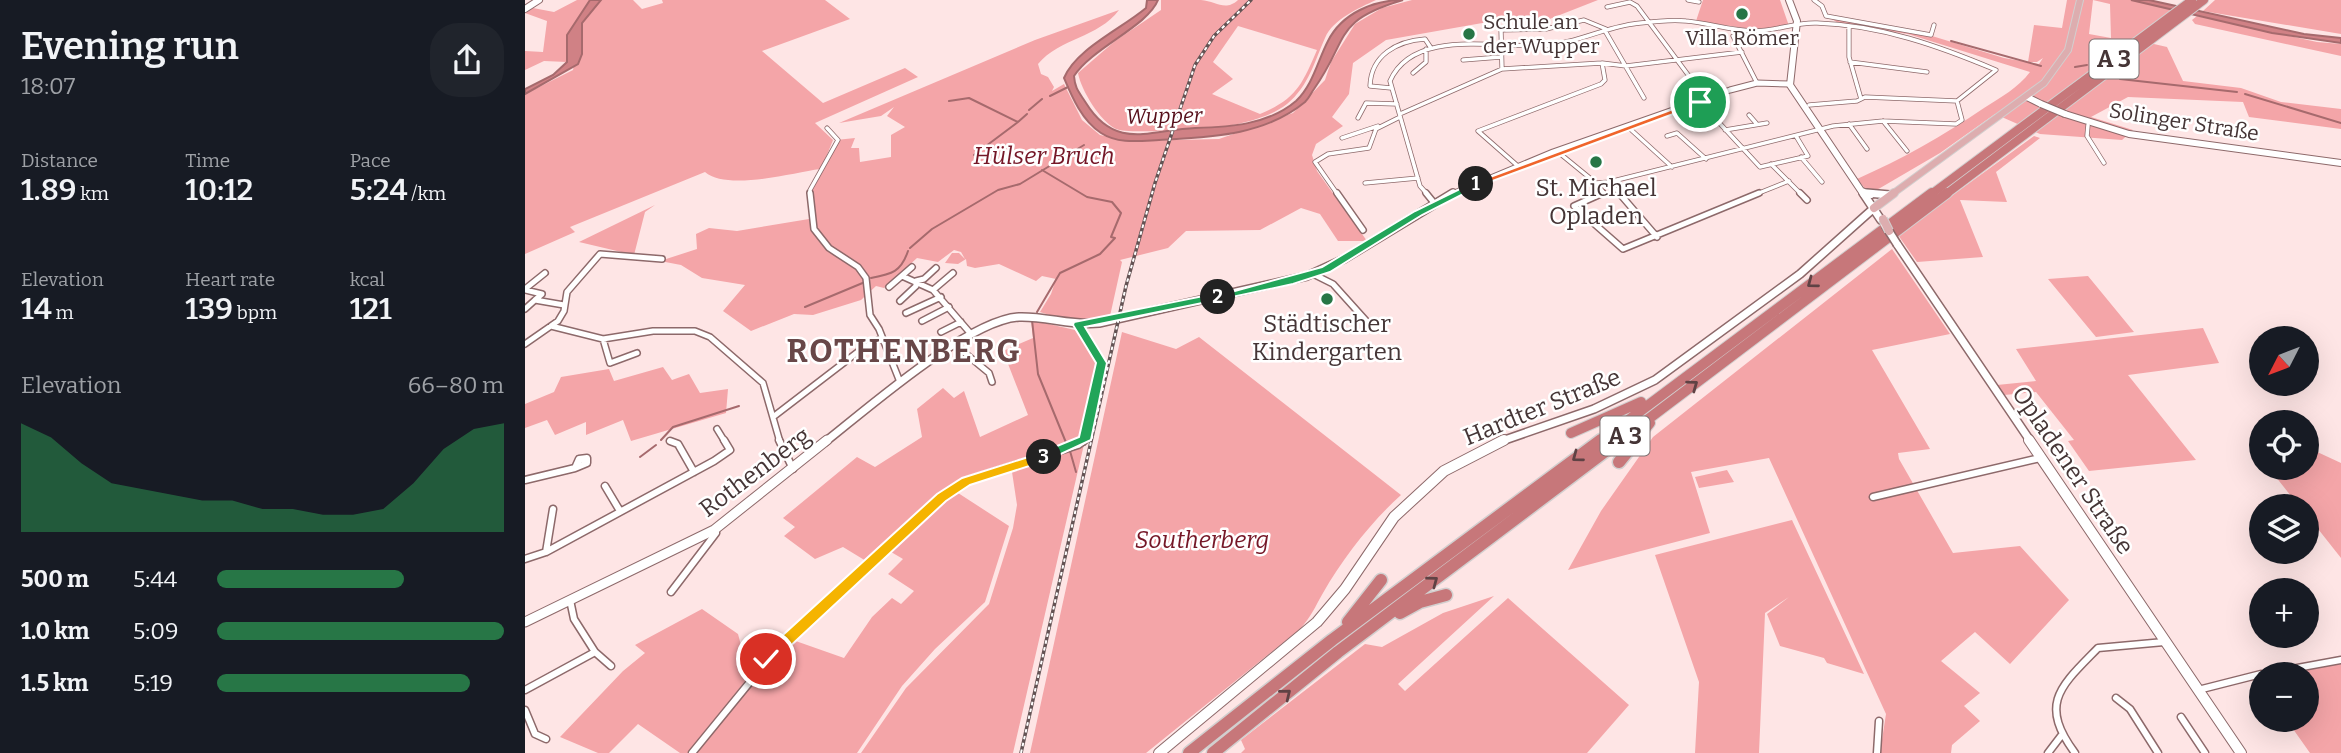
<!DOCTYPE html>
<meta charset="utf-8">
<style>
:root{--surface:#171b24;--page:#20242c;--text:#f1f3f6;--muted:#9ea1a6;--accent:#277646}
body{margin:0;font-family:Bitter,serif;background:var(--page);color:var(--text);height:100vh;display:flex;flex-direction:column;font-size:26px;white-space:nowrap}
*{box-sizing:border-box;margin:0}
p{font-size:23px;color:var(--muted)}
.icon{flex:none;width:38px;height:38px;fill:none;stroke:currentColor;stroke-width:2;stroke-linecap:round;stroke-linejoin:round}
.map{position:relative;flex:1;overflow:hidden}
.sheet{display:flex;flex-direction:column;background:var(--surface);width:525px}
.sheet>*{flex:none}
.needle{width:46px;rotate:228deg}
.fabs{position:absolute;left:1724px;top:326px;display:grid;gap:14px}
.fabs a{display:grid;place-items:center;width:70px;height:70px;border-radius:50%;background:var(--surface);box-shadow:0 7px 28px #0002;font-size:35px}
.pin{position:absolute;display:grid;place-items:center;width:60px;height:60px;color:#fff;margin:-30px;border:4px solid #fff;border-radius:50%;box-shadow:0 2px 7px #0007}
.km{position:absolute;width:35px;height:35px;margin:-18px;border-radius:50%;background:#222;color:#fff;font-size:19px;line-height:35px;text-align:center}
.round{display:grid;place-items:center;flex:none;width:74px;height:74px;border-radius:28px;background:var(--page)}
.head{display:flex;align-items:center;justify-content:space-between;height:119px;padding:0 21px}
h1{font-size:38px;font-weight:600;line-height:52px}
.figures{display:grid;grid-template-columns:repeat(3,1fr);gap:10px;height:119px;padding:7px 21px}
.figures div{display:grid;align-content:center}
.figures b{font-size:30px;font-weight:600}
.figures small{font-size:19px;font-weight:400}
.figures p{font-size:19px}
.chart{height:196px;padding:14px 21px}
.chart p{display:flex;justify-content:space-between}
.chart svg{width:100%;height:126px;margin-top:7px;fill:var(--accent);opacity:.7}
ul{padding:0 21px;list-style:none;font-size:23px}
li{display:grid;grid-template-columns:112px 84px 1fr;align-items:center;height:52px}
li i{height:18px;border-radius:9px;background:var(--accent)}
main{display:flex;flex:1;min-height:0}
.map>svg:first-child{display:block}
</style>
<main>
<section class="sheet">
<div class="head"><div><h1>Evening run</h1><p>18:07</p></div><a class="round"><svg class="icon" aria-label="share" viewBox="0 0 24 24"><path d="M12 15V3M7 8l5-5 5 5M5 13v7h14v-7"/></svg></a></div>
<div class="figures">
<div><p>Distance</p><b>1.89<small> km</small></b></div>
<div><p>Time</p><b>10:12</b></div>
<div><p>Pace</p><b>5:24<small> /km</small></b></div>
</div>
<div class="figures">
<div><p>Elevation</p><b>14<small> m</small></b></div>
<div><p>Heart rate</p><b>139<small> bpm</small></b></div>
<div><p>kcal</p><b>121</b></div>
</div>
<div class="chart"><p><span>Elevation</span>66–80 m</p>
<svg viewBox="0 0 160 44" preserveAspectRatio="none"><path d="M0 44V6L10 11L20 20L30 27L40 29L50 31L60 33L70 33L80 36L90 36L100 38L110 38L120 36L130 27L140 15L150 8L160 6V44z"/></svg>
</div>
<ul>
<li><b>500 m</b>5:44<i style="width:65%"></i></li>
<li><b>1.0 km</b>5:09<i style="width:100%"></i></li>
<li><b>1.5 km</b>5:19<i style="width:88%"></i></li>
</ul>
</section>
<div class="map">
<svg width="1816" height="753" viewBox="0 0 1816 753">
<rect width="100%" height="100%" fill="#fee5e5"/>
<path fill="#f4a5a8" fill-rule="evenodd" d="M52 0H65L42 35V62L19 61 0 70V51L18 52 22 21 0 13 8 8 29 12Z
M76 0H108L117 9 138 3 137 0H300L325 19 237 51 298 103 380 68 393 77 290 123 308 140 300 160 311 140 330 138 326 148H334L335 162 366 157V135L380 127 362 116 369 107 356 116 314 123 510 40 594 10C573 38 535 38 513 64L516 74 523 77 529 87 527 91 539 84 557 120 575 135 604 141 694 139 768 113 800 80 806 62 830 24 857 8 887 0H1073L1022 20 963 22 861 40 828 63 824 94 807 117 818 126 791 144 787 155 792 171 842 241H813L795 214 776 208 735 230 661 231 643 248 595 260 597 262 585 316C558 322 541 321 515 312L526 294 531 279 517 276 511 281 474 264 450 268 442 266 441 259 433 264 420 263 427 253H434L440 259 436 252 429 250 413 262 392 258 359 288 351 286 336 300 288 315 269 314 226 331 198 311 220 285 177 278 156 265 135 261 172 249 171 234 184 228 212 231 284 219V188L295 169C267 173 202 191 180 172L45 227 50 232 0 254V94L48 70 57 23Z
M636 0C649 0 663 0 676 0 691 1 700 12 713 0H851C834 8 808 19 800 38 790 60 784 86 762 104 748 115 725 122 707 125 689 128 604 135 591 129 575 121 556 90 553 73L590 41 636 10ZM713 26 792 50C777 85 771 99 735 114L687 94 708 79 688 62Z
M1178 0H1255L1264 26 1233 30 1171 21Z
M1542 0H1568L1564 34 1586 38 1585 4 1568 0H1606L1647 10 1607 39 1642 47 1658 81 1716 88 1756 102 1816 109V129L1724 117 1718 102 1603 97 1566 117 1608 130 1597 140 1515 134 1470 114 1415 153 1350 191 1343 192 1332 179C1377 159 1418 136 1459 108 1476 97 1493 88 1505 72L1383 34 1315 24 1305 18 1407 36 1479 58 1514 64 1518 58 1512 62H1503L1509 25 1537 28Z
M1690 0H1816V34L1678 11Z
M1672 16 1792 42 1816 44V56L1670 24 1667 20Z
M1509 136 1515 138 1471 172 1482 202 1435 200 1458 257 1392 262 1373 235Z
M130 205 120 212 109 255 54 242Z
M1367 249 1425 334 1347 350 1405 449 1373 453 1374 459 1428 553 1495 546 1544 600 1485 664 1450 632 1416 661 1455 693 1439 706 1455 721 1427 745 1426 753H1355L1361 714 1244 458 1166 472 1185 533 1043 570 1076 511 1128 437Z
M1563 276 1609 332 1571 337 1523 279Z
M506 320 550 330 572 361 560 440 488 753H336L381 688 464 604 488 528 492 505 487 472 537 452 440 480 413 498 341 561 318 547 290 559 259 536 270 527 258 518 332 457 350 467 397 437 392 409 418 388 429 398 439 391 455 437 503 415 478 351 508 338Z
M1678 328 1694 363 1603 375 1671 460 1564 471 1543 441 1549 440 1511 392 1479 395 1472 385 1511 381 1491 349Z
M597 332 651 349 674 337 876 495C846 522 818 558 798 593 790 607 786 617 775 629L621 753H505Z
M138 367 147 380 164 374 175 393 203 389 201 413 106 441 98 420 61 435V422L30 435 22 420 0 428V404L29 392 36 377 84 369 89 381Z
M1788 450 1816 463V558L1782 515V506H1774L1743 467H1782V451Z
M1202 470 1209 482 1174 488 1170 477Z
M430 491 484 526 460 602 410 649 377 686 332 753H169L243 661 265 639 319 658 347 617 367 598 376 604 389 591 363 574 378 559 361 549Z
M1267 520 1339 674 1302 663 1299 658 1255 646 1242 614 1264 597 1240 613 1234 753H1170L1174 682 1130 555Z
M969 596 873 684 880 691 983 598 1104 705 1062 753H716L720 749 716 740 840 644 857 647 918 613Z
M177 609 213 634 217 649 238 658 164 753H155L113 724 84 753H73L35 737 98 671 120 653 110 645Z
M1816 664V753H1785L1761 719H1782V674H1755Z"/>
<path fill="#d08185" stroke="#a66a6d" stroke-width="2" d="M65 0H76L57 23V54L53 64 0 94V89L28 75 42 62V35Z
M622 0H633C623 26 567 48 549 76 550 89 554 92 561 103 591 151 625 130 670 128 704 127 743 125 771 101 788 85 793 60 803 41 817 13 849 0 878 0 807 21 825 38 789 89 786 93 784 98 780 102 739 136 684 137 634 140 614 141 593 144 576 133 557 121 547 97 539 78 551 49 596 29 621 8Z
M1606 0H1624L1779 34 1816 38V43L1747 33Z"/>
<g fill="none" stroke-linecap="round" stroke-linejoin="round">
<path stroke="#a66a6d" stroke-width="2" d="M1426 41 1516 66
M1550 67 1562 65
M1595 79 1712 92
M1720 94 1816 123
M525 96 543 87
M424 101 444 98 493 122 502 114
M504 110 517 99
M449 155 493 122
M385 248 407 229 473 190 495 184 559 145
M346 278C367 274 376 272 383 251
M280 307 340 282
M512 312 535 273 575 254 590 238 586 237 596 213 587 202 562 197 517 170
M507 320 513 374 542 445
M136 440 148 427 214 406
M545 451 551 472
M115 457 131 445"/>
<defs>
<path id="minor-far2" d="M1163 0 1174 2
M1289 0 1297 6 1301 16 1406 35 1409 25
M1082 7 1105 2 1112 6 1181 99
M1324 27V57L1336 99
M1079 29 1119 98
M1208 36 1232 83
M938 60 976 57
M1325 62 1402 72
M977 69 976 30 1021 29 1059 20 1081 29
M888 73 901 62V49
M866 88 845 86C846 55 872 41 900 39L906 48
M1175 102 1235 167 1283 156 1271 136
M875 114 977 69 1077 63
M1224 115 1231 123
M833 118 841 103 872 104
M1358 121 1382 151
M1324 124 1342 149
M1563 125 1562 136 1579 163
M1103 127 1147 167
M1200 130 1242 123
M1142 136 1152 133 1181 159
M817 138 853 126
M1033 152 1071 183 1084 182 1096 195
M1276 157 1297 182
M1246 164 1277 195
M994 167 953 131 1076 84 1080 80 1077 63 1101 66 1217 52
M1084 182 1308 126 1358 121 1431 124 1437 120 1432 101
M840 183 893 178
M1071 183 1079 193 1074 195
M285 195V190L313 140 302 128
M813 195 790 162 803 154 844 148 851 129 875 117
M903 195 895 186 865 81C889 26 977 50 1025 45 1053 42 1079 28 1108 24 1125 22 1143 19 1161 21 1184 23 1206 31 1229 31 1250 31 1271 22 1292 23 1355 25 1414 46 1471 70L1432 101 1340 97 1332 101 1284 105
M1229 195 1264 181"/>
<path id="minor-far1" d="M285 193 289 229 304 248 333 267 341 278 345 315 354 329 375 382
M812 193 838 230
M901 193 910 204
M1078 193 1049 206 1098 249 1234 193
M1094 193 1132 237
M1275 193 1282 200
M788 274 808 284 844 324
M377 276 408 290 446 334
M364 287 387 267
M0 289 20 273
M0 290 17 294 10 300
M408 290 428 273
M375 301 391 286V281L399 279 411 268
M0 309 10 300 39 305
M381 313 416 297
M397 321 424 307
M553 325 576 363 558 442
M26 326 78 339 128 331H170L185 337 238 383 255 442
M416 332 436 322
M78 339 85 363 112 353
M0 344 33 321 39 311 42 292 75 254 137 259
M429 344 464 373 467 382
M248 417 338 348 357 338
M192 429 200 442"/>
<path id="minor" d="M254 440 268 469
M145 441 153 444 169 472
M62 458V463L50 468 54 459Z
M0 480 50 468
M80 486 95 511
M1348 497 1515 458
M21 552 28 509
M0 559 21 552 189 461 205 450 199 440
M146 592 191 533 189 530
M45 600 49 619 70 652
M1739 674 1816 660
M0 690 70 652 86 666
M1673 690 1736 674
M1591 698 1605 709 1633 753
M0 710 10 734 21 739
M1656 717 1680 753
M167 753 256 644 417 498 441 481 553 445 560 440
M1352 753 1354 721
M1523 753 1536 736
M1550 753C1513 703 1536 686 1573 648L1639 642"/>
<path id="tertiary-far2" d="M925 195 1028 152 1205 90 1232 83 1265 84"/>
<path id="tertiary-far1" d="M300 442C342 409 443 320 494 317 521 316 547 326 574 323L782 276 819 259 928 193"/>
<path id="tertiary" d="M0 622 189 530 302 440"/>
<path id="secondary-far2" d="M1264 0 1272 21 1265 85 1339 195
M0 9 14 0
M1502 97 1516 104
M1540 114 1604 134 1816 163
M1337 191 1346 195
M1361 195H1365"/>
<path id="secondary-far1" d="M1338 193 1356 220
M1342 193 1365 195
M1372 244 1506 442
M974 442 1069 409 1130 380 1275 274 1349 208"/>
<path id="secondary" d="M1504 440 1716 753
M634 753 792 622 820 589 869 517 919 471 979 440"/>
<path id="primary-far1" d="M1366 195 1519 83 1543 50 1555 0"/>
<path id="primary" d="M1349 208 1369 193"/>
<path id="motorway-far2" d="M1405 195 1667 0
M1420 195 1679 0"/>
<path id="motorway-far1" d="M1046 433 1116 402
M1074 442 1407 193
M1093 442 1422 193
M1110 442 1125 423"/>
<path id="motorway" d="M1094 462 1112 440
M875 613 895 602 921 595
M823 622 856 580
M664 753 807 640 1076 440
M688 753 813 652 1095 440"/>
</defs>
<use href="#minor-far2" stroke="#8d696a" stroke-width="5"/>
<use href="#minor-far1" stroke="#8d696a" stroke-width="8"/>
<use href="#minor" stroke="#8d696a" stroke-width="9"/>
<use href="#tertiary-far2" stroke="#8d696a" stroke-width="7"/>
<use href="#tertiary-far1" stroke="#8d696a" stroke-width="10"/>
<use href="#tertiary" stroke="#8d696a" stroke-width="11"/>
<use href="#secondary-far2" stroke="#8d696a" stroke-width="8"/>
<use href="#secondary-far1" stroke="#8d696a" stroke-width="10"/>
<use href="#secondary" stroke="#8d696a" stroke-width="12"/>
<use href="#primary-far1" stroke="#d2cfcf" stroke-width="8"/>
<use href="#primary" stroke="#d2cfcf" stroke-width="10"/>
<use href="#motorway-far2" stroke="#d2cfcf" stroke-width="10"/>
<use href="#motorway-far1" stroke="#d2cfcf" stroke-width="12"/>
<use href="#motorway" stroke="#d2cfcf" stroke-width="15"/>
<use href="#minor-far2" stroke="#fff" stroke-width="3.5"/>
<use href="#minor-far1" stroke="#fff" stroke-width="5"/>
<use href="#minor" stroke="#fff" stroke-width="6"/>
<use href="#tertiary-far2" stroke="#fff" stroke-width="5"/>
<use href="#tertiary-far1" stroke="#fff" stroke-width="7"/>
<use href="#tertiary" stroke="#fff" stroke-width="9"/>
<use href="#secondary-far2" stroke="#fff" stroke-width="6"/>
<use href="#secondary-far1" stroke="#fff" stroke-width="7"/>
<use href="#secondary" stroke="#fff" stroke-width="10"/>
<use href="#primary-far1" stroke="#ddadaf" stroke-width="6"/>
<use href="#primary" stroke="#ddadaf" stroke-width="8"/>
<use href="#motorway-far2" stroke="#c7777a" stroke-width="8"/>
<use href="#motorway-far1" stroke="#c7777a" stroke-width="10"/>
<use href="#motorway" stroke="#c7777a" stroke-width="12"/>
<defs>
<path id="rail" d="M496 753 601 286 630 183 670 65 689 36 726 0"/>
</defs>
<use href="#rail" stroke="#645354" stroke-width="3.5"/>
<use href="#rail" stroke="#fff" stroke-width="2" stroke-dasharray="3.5" stroke-linecap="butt"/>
<defs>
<path id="secondary-bridge-far1" d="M1516 104 1540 114"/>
<path id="secondary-bridge" d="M1360 225 1372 244"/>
<path id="primary-bridge" d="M1358 219 1364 231"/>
</defs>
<use href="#secondary-bridge-far1" stroke="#8d696a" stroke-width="8" stroke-linecap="butt"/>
<use href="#secondary-bridge" stroke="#8d696a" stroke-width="10" stroke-linecap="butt"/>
<use href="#primary-bridge" stroke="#d2cfcf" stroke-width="10" stroke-linecap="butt"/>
<use href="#secondary-bridge-far1" stroke="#fff" stroke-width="6"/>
<use href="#secondary-bridge" stroke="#fff" stroke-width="7"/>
<use href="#primary-bridge" stroke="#ddadaf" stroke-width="8"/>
</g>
<defs><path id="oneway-chevron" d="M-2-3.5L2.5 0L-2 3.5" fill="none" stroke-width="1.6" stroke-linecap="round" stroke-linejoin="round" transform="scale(1.75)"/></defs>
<g stroke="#5f4244">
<use href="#oneway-chevron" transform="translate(1287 283) rotate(143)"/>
<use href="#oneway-chevron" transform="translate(1168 385) rotate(-36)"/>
<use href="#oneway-chevron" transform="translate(1052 457) rotate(143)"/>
<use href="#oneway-chevron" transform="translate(908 581) rotate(-37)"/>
<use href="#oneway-chevron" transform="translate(761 694) rotate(-39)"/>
</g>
<path fill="#f0652b" stroke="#fff" stroke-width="2" d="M1175 99 1178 103 954 186 946 184Z"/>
<path fill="#22a559" stroke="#fff" stroke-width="2" d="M951 181 954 186 897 215 805 272 768 284 693 300 688 297 797 267 890 211Z"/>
<path fill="#22a559" stroke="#fff" stroke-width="2" d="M693 293 699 297 697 299 560 327 582 363 566 440 523 460H515V453L554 437 571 363 548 325 549 322Z"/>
<path fill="#f5b400" stroke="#fff" stroke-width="2" d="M519 452 523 453V460L445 485 421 501 246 664H236V655L412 494 437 478Z"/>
<g fill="#277646" stroke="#fff" stroke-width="2.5">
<circle cx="1217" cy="14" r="7"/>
<circle cx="944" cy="34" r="7"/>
<circle cx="1071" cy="162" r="7"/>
<circle cx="802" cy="299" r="7"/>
</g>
<g text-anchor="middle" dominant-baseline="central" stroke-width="5" stroke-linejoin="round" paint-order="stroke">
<g font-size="21" fill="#453536" stroke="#fff" text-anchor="start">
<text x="958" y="22">Schule an<tspan x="958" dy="24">der Wupper</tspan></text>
<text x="1217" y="38" text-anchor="middle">Villa Römer</text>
</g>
<g font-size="21" font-style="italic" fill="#550d19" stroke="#fff">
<text transform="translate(639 116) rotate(-1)">Wupper</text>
</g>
<g font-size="21" fill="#453536" stroke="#fff">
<text transform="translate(1659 122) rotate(9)">Solinger Straße</text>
</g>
<g fill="#fff" stroke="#7d7272" stroke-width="2">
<rect x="1564.5" y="39.5" width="49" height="39" rx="5"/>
<rect x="1075.5" y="416.5" width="49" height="39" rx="5"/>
</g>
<g font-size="23" font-weight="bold" fill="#453536">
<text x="1589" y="59">A 3</text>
<text x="1100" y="436">A 3</text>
</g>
<g font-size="24" font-style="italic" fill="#751727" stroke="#fff">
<text x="519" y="156">Hülser Bruch</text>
<text x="677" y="540">Southerberg</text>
</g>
<g font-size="24" fill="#453536" stroke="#fff">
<text x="1071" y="188">St. Michael<tspan x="1071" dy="28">Opladen</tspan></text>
<text x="802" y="324">Städtischer<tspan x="802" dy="28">Kindergarten</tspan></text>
</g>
<g font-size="24" fill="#453536" stroke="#fff">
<text transform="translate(1017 407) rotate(-22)">Hardter Straße</text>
<text transform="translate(1548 470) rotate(56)">Opladener Straße</text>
<text transform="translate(230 472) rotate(-37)">Rothenberg</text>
</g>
<g font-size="32" font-weight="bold" letter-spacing="2" fill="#684748" stroke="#fff">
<text x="379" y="351">ROTHENBERG</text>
</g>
</g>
</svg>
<div class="fabs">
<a><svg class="needle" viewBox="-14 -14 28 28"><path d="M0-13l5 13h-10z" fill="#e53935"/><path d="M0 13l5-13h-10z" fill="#9ea1a6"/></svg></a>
<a><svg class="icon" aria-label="locate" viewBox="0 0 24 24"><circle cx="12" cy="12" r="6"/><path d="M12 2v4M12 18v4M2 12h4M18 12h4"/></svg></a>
<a><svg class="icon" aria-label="layers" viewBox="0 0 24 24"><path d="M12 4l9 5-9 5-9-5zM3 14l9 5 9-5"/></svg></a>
<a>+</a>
<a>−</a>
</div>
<div class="pin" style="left:1175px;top:102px;background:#1e9e55"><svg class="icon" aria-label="arrive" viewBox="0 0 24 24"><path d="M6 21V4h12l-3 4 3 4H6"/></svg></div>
<div class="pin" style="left:241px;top:659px;background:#d93025"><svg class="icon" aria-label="check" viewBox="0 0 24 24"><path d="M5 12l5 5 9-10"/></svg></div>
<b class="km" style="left:951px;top:184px">1</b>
<b class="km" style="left:693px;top:297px">2</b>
<b class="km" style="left:519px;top:457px">3</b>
</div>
</main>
